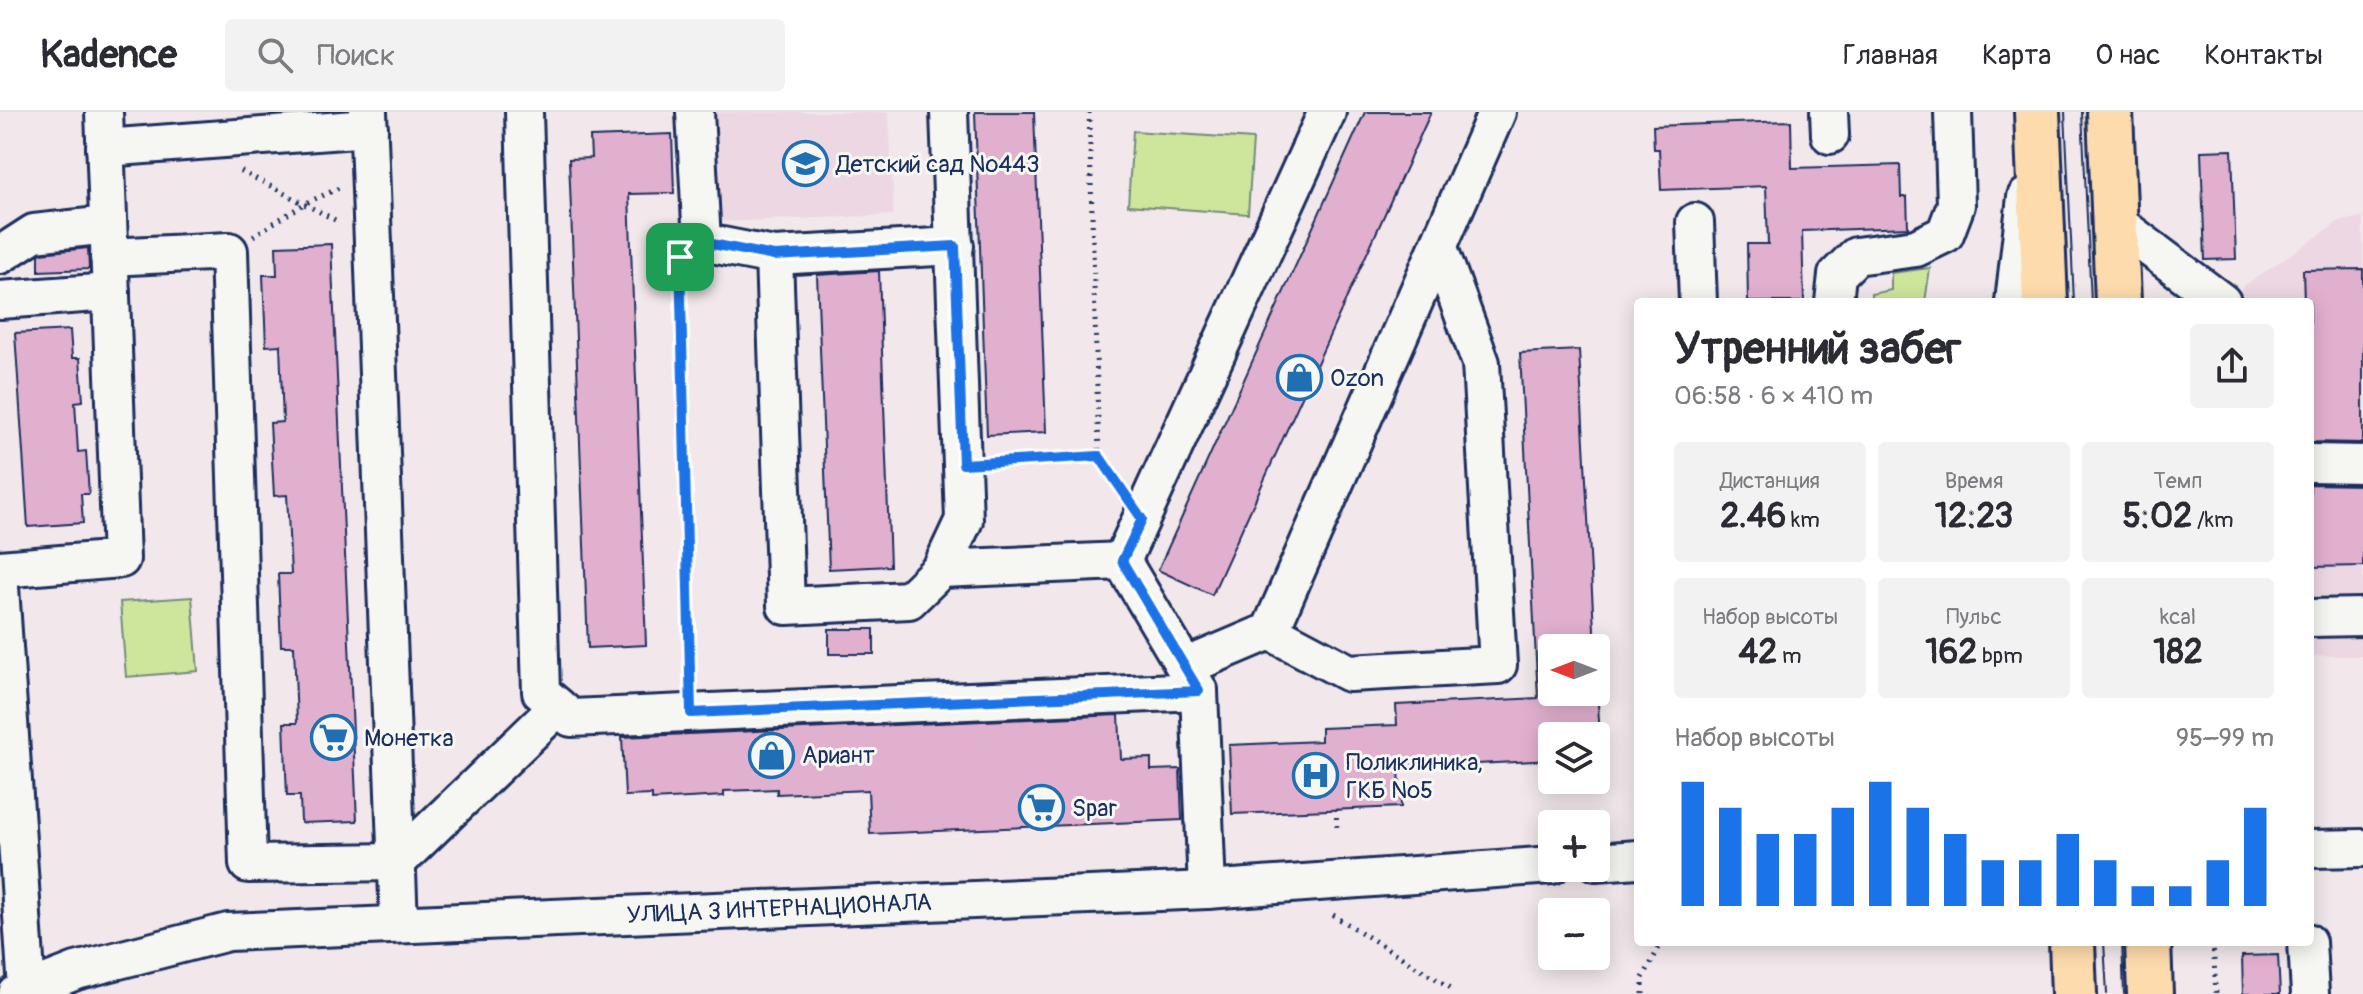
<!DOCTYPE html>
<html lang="ru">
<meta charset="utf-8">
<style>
:root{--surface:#fff;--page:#f2f2f3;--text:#2b2b33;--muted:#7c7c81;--line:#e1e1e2;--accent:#1a73e8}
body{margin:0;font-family:Pangolin,sans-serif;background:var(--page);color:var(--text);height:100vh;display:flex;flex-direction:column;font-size:30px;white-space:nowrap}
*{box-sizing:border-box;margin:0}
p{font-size:26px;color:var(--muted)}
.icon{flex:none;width:44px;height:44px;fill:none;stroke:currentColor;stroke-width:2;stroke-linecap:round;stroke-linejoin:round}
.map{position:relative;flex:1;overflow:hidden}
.sheet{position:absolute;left:1634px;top:186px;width:680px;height:648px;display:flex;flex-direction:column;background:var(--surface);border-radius:8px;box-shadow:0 4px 20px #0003}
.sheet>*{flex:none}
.needle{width:52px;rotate:270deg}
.fabs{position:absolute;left:1538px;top:522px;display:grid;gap:16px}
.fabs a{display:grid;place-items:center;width:72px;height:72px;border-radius:8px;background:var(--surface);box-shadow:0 4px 20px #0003;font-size:40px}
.pin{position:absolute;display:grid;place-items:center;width:68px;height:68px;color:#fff;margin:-34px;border-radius:16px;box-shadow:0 4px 12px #0006}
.round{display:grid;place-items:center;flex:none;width:84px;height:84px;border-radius:8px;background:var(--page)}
.overview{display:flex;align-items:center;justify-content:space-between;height:136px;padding:0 40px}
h1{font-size:44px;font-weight:700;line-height:60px}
.figures{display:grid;grid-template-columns:repeat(3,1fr);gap:12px;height:136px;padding:8px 40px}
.figures div{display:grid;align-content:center;border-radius:8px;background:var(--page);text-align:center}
.figures b{font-size:34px;font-weight:700}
.figures small{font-size:22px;font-weight:400}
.figures p{font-size:22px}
.chart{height:224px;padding:16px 40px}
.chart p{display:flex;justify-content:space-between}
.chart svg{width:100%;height:144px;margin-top:8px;stroke:var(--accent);stroke-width:6}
header{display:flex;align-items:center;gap:48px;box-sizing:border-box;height:112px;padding:0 40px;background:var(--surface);border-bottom:2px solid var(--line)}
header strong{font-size:38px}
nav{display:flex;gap:44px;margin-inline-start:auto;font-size:28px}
.search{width:560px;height:72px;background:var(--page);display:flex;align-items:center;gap:20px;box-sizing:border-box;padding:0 28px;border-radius:8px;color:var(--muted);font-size:30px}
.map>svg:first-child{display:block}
</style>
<header>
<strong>Kadence</strong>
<div class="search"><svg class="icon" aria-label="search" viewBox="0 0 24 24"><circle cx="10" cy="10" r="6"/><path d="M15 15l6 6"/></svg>Поиск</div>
<nav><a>Главная</a><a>Карта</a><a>О нас</a><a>Контакты</a></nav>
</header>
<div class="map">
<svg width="2363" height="882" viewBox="0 0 2363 882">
<rect width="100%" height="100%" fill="#f2e8eb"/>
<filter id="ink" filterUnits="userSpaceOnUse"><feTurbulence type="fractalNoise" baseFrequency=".0125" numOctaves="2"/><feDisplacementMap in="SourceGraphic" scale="16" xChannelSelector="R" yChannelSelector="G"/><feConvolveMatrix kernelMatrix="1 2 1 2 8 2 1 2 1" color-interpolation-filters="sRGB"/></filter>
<g filter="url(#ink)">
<path fill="#edd7e3" d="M716 0H889L894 103 721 110Z
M2363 105V544H2310V190H2231L2245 173 2340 109Z"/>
<path fill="#cde69c" stroke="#748a7d" stroke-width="2" d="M1133 19 1253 27 1248 102 1128 93Z
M1930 156 1925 190H1871V182L1891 178V161Z
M192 485 198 559 126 565 120 490Z"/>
<path fill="#e2b0cf" stroke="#1b2f5e" stroke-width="2" d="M975 0H1034L1046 320 987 323Z
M1365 0H1431L1212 483 1158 458Z
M1791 9 1792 56 1900 53 1901 85H1907L1908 115 1802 119 1804 190H1748L1747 132H1768L1766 74 1661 78 1659 37H1654L1653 14Z
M672 22 674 81 629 82 646 533 588 536 569 47 591 46 590 25Z
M2232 38 2236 147 2205 148 2201 39Z
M331 132 357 709 301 711 300 684H287L284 611H297L294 534H281L278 462H291L287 383 274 384 270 311 283 310 280 233 266 234 263 163H277L276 134Z
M88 136 89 157 39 159V143L41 141Z
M2363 157V331L2310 330V190H2304L2303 158Z
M879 159 890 454 829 457 817 163Z
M70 218 72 246H80L83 289 75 290 78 340 86 339 89 382H81L83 411 28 415 15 221Z
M1579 238 1595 536H1552V580H1596V559L1600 626 1552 624V648L1399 656 1401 695 1232 702 1229 633 1321 629V616L1397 613 1396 593 1538 586 1520 241Z
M2310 372 2363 373V454L2310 455Z
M829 517H874V542H829Z
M1119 603 1121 647 1151 646V658L1180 657 1182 708 870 722 868 678 777 682V677L724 679V684L652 688V683L625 684 622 625Z
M2278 843 2280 882H2243L2242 844Z"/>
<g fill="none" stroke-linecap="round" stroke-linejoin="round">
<defs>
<g id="minor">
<path d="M368 0 399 812"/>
<path d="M524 0 541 580 571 606 1199 579"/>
<path d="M695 0 702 130 774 144 955 134"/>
<path d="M1829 0 1830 23"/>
<path d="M105 36 369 16"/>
<path d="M2114 109 2222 190"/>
<path d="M1695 110 1698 190"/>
<path d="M0 143 34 121 108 113"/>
<path d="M774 144 786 494 909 488 941 457 964 408 949 0"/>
<path d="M109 145 229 139 248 752 397 750 558 595"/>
<path d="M0 188 111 180"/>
<path d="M1834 190 1837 163 1856 144 1916 136 1945 122 1956 93 1953 0"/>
<path d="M2014 190 2026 85"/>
<path d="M2310 351 2363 352"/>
<path d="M1122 449 1327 0"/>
<path d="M0 457 121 447 104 0"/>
<path d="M941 457 1122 449 1199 579 1207 778"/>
<path d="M0 475 27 878"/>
<path d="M2310 506 2363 505"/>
<path d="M1270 519 1349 561 1498 553 1481 251 1439 136"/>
<path d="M1185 555 1270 519 1497 0"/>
<path d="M2310 737 2363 736"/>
<path d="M1596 750 1638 747"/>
<path d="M2307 830 2310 882"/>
<path id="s1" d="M17 882 76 859 228 820 1207 778 1552 753"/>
</g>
<path id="major" d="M2037 0 2045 190
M2110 0 2118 190
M2072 830 2074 882
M2148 830 2150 882"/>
</defs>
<use href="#minor" stroke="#1b2f5e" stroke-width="42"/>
<use href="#major" stroke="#1b2f5e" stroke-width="50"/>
<path stroke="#1b2f5e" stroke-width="5" stroke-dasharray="2 6" stroke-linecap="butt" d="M1089 0 1099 344 1121 376
M241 59 339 110
M253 124 304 92 339 76
M680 152 691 570
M992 350 1099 344
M1336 697 1337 720
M1333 803 1451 876
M2213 831 2216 882
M1643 882V866L1662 830"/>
<use href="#minor" stroke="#f6f6f2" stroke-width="36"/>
<use href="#major" stroke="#fedbac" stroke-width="44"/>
<path stroke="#1b2f5e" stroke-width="2" d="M2065 0 2074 190
M2082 0 2091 190
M2104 830 2107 882
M2122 830 2124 882"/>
</g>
</g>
<g fill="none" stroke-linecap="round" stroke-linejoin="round" filter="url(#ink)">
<defs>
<path id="route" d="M702 130 774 144 955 134 963 352 1099 344 1142 407 1122 449 1199 579 691 601 680 145Z"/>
</defs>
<use href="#route" stroke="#fff" stroke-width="16"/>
<use href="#route" stroke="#1a73e8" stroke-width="10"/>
</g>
<defs>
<symbol id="school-ring" viewBox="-11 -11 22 22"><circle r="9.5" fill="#f6f6f2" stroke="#1f6fb2" stroke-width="1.5"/><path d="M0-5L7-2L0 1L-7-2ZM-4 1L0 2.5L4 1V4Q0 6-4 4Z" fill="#1f6fb2"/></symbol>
<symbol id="shop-ring" viewBox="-11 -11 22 22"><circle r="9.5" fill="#f6f6f2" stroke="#1f6fb2" stroke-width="1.5"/><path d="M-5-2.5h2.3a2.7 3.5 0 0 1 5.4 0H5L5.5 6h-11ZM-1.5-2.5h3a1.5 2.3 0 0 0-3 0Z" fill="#1f6fb2"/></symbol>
<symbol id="supermarket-ring" viewBox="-11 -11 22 22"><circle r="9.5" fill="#f6f6f2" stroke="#1f6fb2" stroke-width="1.5"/><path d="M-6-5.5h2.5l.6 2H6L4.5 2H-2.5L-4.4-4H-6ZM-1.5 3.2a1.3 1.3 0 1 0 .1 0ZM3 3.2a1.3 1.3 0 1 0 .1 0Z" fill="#1f6fb2"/></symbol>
<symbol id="hospital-ring" viewBox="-11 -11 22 22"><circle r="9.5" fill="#f6f6f2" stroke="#1f6fb2" stroke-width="1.5"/><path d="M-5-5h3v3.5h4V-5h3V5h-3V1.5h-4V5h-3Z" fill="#1f6fb2"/></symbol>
</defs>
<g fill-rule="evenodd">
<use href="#school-ring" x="780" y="26" width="51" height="51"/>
<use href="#shop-ring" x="1274" y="240" width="51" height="51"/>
<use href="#supermarket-ring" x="308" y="600" width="51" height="51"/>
<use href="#shop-ring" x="746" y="618" width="51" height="51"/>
<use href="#hospital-ring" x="1290" y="638" width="51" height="51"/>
<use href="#supermarket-ring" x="1016" y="670" width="51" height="51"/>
</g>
<g text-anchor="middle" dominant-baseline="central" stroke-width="6" stroke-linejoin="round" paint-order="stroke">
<g font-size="24" fill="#1b2f5e" stroke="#f6f6f2" text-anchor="start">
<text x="836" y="52">Детский сад №443</text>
<text x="1330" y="266">Ozon</text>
<text x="364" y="626">Монетка</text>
<text x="802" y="643">Ариант</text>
<text x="1346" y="650">Поликлиника,<tspan x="1346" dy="28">ГКБ №5</tspan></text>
<text x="1072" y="696">Spar</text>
</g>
<g font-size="24" fill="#1b2f5e" stroke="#f6f6f2">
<text stroke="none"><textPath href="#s1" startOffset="772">УЛИЦА 3 ИНТЕРНАЦИОНАЛА</textPath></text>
</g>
</g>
</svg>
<div class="fabs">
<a><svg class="needle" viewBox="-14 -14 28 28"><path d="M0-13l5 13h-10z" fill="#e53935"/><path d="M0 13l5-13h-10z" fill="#7c7c81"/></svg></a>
<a><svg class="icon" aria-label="layers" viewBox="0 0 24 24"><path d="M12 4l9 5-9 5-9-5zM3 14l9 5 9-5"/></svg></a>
<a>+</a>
<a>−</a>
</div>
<div class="pin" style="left:680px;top:145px;background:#1e9e55"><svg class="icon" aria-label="arrive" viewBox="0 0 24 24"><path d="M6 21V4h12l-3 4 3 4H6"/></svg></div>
<section class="sheet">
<div class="overview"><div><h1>Утренний забег</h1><p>06:58 · 6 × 410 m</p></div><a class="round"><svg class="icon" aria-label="share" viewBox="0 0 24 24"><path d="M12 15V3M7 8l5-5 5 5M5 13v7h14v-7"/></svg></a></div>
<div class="figures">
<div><p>Дистанция</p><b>2.46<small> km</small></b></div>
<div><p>Время</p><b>12:23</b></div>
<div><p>Темп</p><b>5:02<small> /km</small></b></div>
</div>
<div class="figures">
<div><p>Набор высоты</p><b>42<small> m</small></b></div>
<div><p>Пульс</p><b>162<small> bpm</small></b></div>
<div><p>kcal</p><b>182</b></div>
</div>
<div class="chart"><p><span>Набор высоты</span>95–99 m</p>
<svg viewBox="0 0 160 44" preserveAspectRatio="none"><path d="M5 44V6M15 44V14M25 44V22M35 44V22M45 44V14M55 44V6M65 44V14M75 44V22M85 44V30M95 44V30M105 44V22M115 44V30M125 44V38M135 44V38M145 44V30M155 44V14"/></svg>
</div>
</section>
</div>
